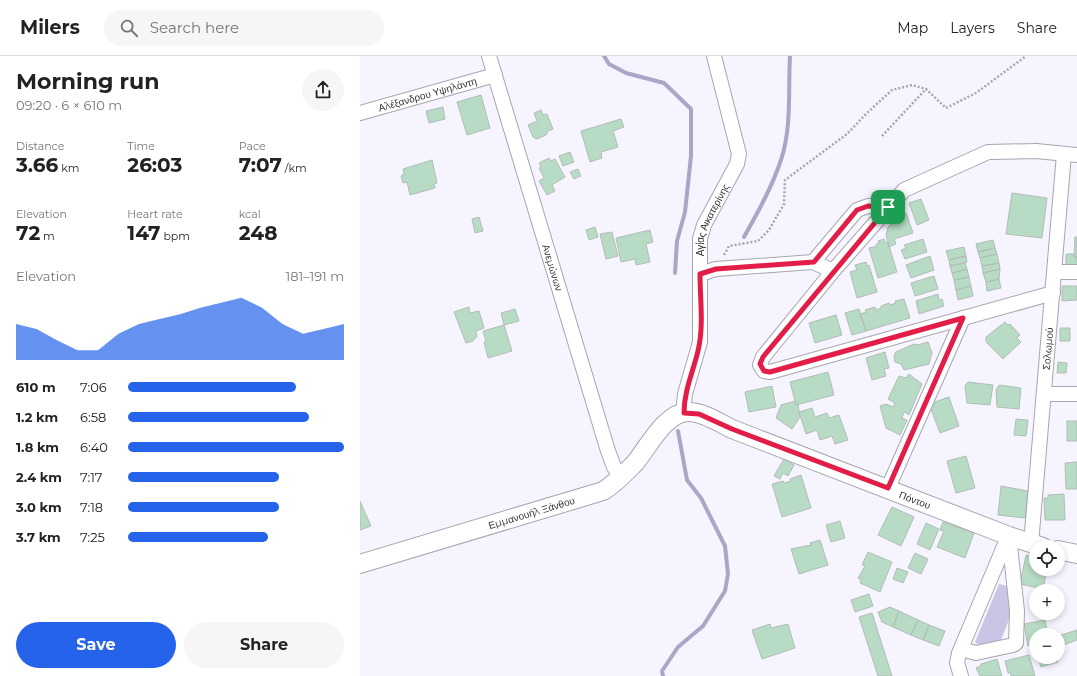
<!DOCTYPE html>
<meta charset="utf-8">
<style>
:root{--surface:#fff;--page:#f6f6f6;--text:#222;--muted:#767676;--line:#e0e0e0;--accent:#2563eb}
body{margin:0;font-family:Montserrat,sans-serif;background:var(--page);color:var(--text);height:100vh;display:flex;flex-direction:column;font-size:15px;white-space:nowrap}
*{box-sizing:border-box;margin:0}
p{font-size:13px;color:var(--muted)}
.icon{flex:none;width:22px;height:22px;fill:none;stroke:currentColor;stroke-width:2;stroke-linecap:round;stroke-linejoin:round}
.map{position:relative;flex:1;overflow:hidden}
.panel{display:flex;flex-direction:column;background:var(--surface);width:360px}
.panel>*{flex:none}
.buttons{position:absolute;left:669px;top:484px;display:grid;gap:8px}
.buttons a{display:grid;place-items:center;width:36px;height:36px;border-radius:50%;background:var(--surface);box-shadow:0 2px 6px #0003;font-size:20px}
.pin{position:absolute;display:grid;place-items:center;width:34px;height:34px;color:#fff;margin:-17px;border-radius:8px;box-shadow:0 2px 6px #0006}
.round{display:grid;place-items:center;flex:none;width:42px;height:42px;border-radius:21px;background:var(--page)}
.overview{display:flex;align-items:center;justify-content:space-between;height:68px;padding:0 16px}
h1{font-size:22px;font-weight:700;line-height:30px}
.stats{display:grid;grid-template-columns:repeat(3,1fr);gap:6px;height:68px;padding:4px 16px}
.stats div{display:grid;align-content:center}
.stats b{font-size:20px;font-weight:700}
.stats small{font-size:11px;font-weight:400}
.stats p{font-size:11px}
.chart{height:112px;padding:8px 16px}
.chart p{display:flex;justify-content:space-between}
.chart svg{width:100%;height:72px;margin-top:4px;fill:var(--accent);opacity:.7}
.cta{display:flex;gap:8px;margin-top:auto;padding:8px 16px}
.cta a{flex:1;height:46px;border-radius:24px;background:var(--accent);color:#fff;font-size:16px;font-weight:700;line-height:46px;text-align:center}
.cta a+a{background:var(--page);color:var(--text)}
ul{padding:0 16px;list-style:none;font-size:13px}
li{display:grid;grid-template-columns:64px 48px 1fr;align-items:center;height:30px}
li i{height:10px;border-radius:5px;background:var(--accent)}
header{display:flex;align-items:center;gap:24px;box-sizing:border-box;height:56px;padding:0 20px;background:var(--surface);border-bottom:1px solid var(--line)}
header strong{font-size:19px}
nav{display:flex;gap:22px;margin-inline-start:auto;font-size:14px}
.search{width:280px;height:36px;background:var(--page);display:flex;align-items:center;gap:10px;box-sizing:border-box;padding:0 14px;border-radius:22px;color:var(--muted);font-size:15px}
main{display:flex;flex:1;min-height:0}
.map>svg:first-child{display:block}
</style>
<header>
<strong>Milers</strong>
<div class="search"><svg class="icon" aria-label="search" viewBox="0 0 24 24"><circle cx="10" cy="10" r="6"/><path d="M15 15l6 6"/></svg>Search here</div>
<nav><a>Map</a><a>Layers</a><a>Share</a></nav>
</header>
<main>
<section class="panel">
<div class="overview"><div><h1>Morning run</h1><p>09:20 · 6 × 610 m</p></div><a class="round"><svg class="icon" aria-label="share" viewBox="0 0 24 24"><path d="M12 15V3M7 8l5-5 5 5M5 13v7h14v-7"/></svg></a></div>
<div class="stats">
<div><p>Distance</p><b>3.66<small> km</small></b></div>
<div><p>Time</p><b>26:03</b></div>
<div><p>Pace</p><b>7:07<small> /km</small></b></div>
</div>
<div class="stats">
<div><p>Elevation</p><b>72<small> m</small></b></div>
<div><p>Heart rate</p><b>147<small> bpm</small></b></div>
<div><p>kcal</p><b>248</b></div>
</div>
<div class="chart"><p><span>Elevation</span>181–191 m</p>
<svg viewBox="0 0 160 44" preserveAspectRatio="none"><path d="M0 44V22L10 25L20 32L30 38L40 38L50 28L60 22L70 19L80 16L90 12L100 9L110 6L120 12L130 22L140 28L150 25L160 22V44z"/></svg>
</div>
<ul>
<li><b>610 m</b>7:06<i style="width:78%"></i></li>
<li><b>1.2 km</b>6:58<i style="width:84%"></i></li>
<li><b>1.8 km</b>6:40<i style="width:100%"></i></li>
<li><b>2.4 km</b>7:17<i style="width:70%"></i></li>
<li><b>3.0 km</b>7:18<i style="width:70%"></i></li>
<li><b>3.7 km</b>7:25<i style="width:65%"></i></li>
</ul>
<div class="cta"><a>Save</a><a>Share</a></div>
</section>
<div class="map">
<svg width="717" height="620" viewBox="0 0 717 620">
<rect width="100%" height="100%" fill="#f6f4ff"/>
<path fill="#cbc4e4" d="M639 528 647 530 650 561 641 584 619 589 615 586Z"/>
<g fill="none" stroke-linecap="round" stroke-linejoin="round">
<path stroke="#ada5c7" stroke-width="4" d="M244 0 249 8 266 17 304 27 331 53V100L325 156 317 185 315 217
M384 181C398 156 412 131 421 104 432 71 428 34 430 0
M303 620 302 615 318 591 343 570 365 535 368 518 365 490 341 442 327 424 318 375"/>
</g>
<path fill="#b7dbc4" stroke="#b3bdb6" d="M121 39 130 72 107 79 97 46Z
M83 51 85 63 69 67 66 55Z
M181 54 183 59 187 58 193 73 188 75 186 79 177 83 173 81 168 69 177 65 174 57Z
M261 63 264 71 253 75 258 91 241 96 242 102 230 106 221 75Z
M210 96 214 106 203 110 199 100Z
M189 102 191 105 195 103 205 121 192 129 195 135 187 139 179 125 184 122 179 112 181 110 179 107Z
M72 104 77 127 74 128 75 132 50 139 47 126 43 127 41 120 44 118 43 113Z
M218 113 221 120 214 123 210 116Z
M652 137 687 142 682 182 646 178Z
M561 143 569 164 557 169 549 147Z
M546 157 553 177 534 183 536 188 529 191 526 179 528 171 533 166 539 165 537 160Z
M119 161 123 175 115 177 112 163Z
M235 171 238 181 229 184 226 174Z
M290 174 293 186 286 188 290 206 276 209 275 203 261 206 256 182Z
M252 176 258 200 246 203 240 178Z
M715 181H717V201H714Z
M524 183 526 187 528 186 537 216 518 222 509 192 517 190 516 188H519L518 185Z
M563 183 567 196 545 203 541 194 546 192 544 189Z
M633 184 635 192 618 196 616 188Z
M604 191 606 200 589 204 586 195Z
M635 192 637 198 620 202 618 196Z
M637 198 639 207 622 210 620 202Z
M706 198H714V201H717V210H706Z
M570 200 574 214 551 222 546 209Z
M606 200 607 206 590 210 589 204Z
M506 206 507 210 509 209 517 236 497 242 490 216 497 214 495 209Z
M605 207 607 213 592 217 590 210Z
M639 207 640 213 623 217 622 210Z
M607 213 609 221 594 224 592 217Z
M640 213 639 223 626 226 623 217Z
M574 220 578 233 555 240 551 227Z
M609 221 611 230 596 234 594 224Z
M639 223 641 232 627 235 626 226Z
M611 230 613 240 598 244 596 234Z
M702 230H717V244L702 245Z
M578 238 579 244 582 243 584 250 559 258 556 245Z
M544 243 550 262 506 275 500 258 506 256 505 254 515 251 516 254 521 252V250L529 247 530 249 536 247 535 245Z
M109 251 110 257 119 255 124 272 116 275 117 280 113 285 106 287 94 256Z
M155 253 159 265 144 269 141 257Z
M499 253 506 275 492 279 485 257Z
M476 259 482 279 455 287 449 267Z
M645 266 648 269 650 268 660 279 657 282 661 286 643 303 626 286V281Z
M144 269 152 295 128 302 124 286 126 285 123 275Z
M700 272H710V285H700Z
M568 286 572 297 569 308 544 314 541 308 535 306 534 300 536 296 554 288 558 289Z
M525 296 529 312 524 313 526 320 512 324 506 302Z
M698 306 707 307 706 317H697Z
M468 316 474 339 436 349 430 326Z
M549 318 562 328 549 359 544 356 542 362 547 364 540 379 526 372 520 350 526 348 533 351 535 347 528 343 539 320 546 322Z
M608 326 633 329 630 349 607 347 605 330Z
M639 329 661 332 659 353 637 351 636 334Z
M412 330 416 351 389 356 385 336Z
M589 341 599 370 580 377 569 348Z
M435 345 436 349 438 348 440 361 432 373 416 362 421 349Z
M452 352 455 361 467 357 469 362 479 359 488 384 475 388 472 380 460 384 457 374 446 378 439 356Z
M656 363 668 364 666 380 654 379Z
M707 365H717V385H707Z
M606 400 615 432 596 437 587 405Z
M424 403 434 409 428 420 423 417 420 423 414 420Z
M717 406V433H706L705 407Z
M441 419 451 452 422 461 412 428 423 425 424 427 431 425 430 423Z
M641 430 668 435 665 462 638 459Z
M704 438 705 464H685L684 442H688V439Z
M0 445 11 470 0 474Z
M532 451 554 461 541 490 518 479Z
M480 465 485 482 471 486 466 469Z
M583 466 614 477 605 502 577 491 584 475 580 474Z
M566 467 579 473 570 494 557 488Z
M460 484 468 509 439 518 431 493 451 489 450 487Z
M508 496 532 506 520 536 500 527 501 524 498 522 505 510 502 509Z
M555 497 568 503 561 518 548 512Z
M666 499 676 501V513H687L683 533 660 528Z
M537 512 548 516 543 527 533 523Z
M509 538 513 550 495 556 491 544Z
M530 551 539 555 533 571 522 566 518 556Z
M539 555 558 564 551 579 533 571Z
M512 557 532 620H518L499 561Z
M558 564 569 569 563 584 551 579Z
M685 564 688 579H676V588L668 590 664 568Z
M410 568 411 572 428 568 435 592 402 603 392 574Z
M569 569 585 575 579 590 563 584Z
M717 574V584L698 591V580Z
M669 599 675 620H651L650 617H648L645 605Z
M678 601H696L698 606 681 611Z
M637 603 642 620H620L616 612 621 610V608Z"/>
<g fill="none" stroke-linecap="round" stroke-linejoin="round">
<defs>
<g id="minor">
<path id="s1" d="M129 0 248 395 254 411 261 421"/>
<path id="s2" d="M0 57 135 19"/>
<path d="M453 206 497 154 508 150 528 151"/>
<path d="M695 216H717"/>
<path d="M340 218 356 213 453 206 473 215"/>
<path d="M693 237 410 316 404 315 400 309 403 301 473 215 544 134 628 96 676 95 717 99"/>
<path d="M684 338H717"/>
<path id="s3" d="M323 357 325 338 340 286V183L344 169 377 108 379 98 354 0"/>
<path d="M528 432 603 262"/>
<path id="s4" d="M671 488 704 98"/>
<path d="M601 593 616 597 653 589 656 587 657 555 649 480"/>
<path d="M601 620 597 607 599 597 648 481"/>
</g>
<g id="tertiary">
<path d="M698 494 717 498"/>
<path id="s5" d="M0 508 243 435C255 428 265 417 275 407 289 390 305 356 329 356 343 356 360 367 372 373L649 480 683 491"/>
</g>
</defs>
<use href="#minor" stroke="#a7a5af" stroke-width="16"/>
<use href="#tertiary" stroke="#a7a5af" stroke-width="20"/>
<path stroke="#a7a6ae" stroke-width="2.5" stroke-dasharray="2 2" stroke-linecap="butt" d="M522 80 566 33 586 52 616 37 666 0
M364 199 369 190 398 185 409 174 424 148 425 124 487 78 507 57 532 34 552 29 566 33"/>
<use href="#minor" stroke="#fff" stroke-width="14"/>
<use href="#tertiary" stroke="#fff" stroke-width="18"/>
</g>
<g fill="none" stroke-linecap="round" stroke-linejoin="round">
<defs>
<path id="route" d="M508 150 528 151 403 301 400 308 404 315 410 316 603 262 528 432 372 373 339 358 324 357C324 335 333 316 338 295 344 270 340 243 340 218L356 213 454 206 497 154Z"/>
</defs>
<use href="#route" stroke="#fff" stroke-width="8"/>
<use href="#route" stroke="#e11d48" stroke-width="5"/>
</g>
<g text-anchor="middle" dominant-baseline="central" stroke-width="3" stroke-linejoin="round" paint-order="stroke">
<g font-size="10" fill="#343337" stroke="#fff">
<text stroke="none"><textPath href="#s2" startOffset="70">Αλέξανδρου Υψηλάντη</textPath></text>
<text stroke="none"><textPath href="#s3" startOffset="198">Αγίας Αικατερίνης</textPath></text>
<text stroke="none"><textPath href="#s1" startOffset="221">Ανεμώνων</textPath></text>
<text stroke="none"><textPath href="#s4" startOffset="196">Σολωμού</textPath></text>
<text stroke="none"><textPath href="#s5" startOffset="616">Πόντου</textPath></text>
<text stroke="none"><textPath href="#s5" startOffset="179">Εμμανουήλ Ξάνθου</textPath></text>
</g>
</g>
</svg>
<div class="buttons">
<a><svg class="icon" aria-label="locate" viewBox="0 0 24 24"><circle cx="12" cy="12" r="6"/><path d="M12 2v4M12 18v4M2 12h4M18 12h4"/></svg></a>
<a>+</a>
<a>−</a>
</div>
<div class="pin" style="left:528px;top:151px;background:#1e9e55"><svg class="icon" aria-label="arrive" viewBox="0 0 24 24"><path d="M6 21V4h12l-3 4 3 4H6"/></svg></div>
</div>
</main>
